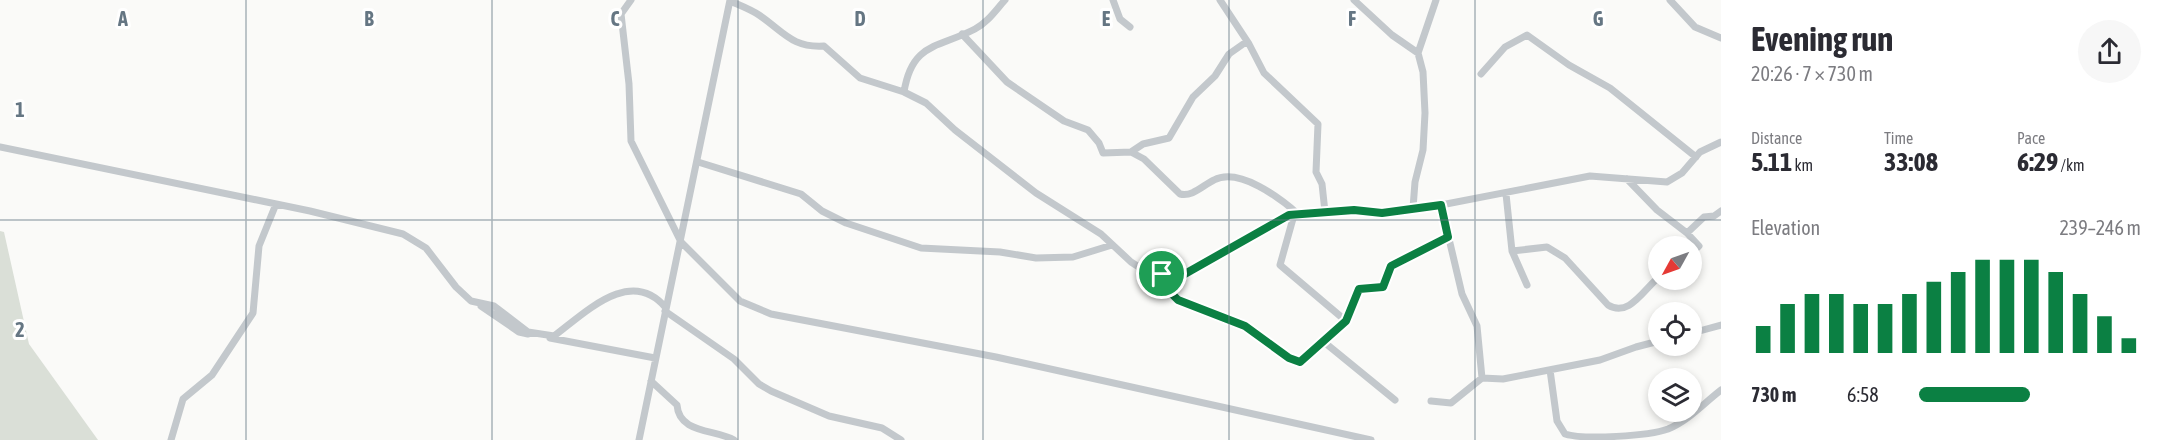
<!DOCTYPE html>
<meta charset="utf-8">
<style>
:root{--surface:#fff;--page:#f7f7f7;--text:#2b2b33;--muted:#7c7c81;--accent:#0b8043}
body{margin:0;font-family:"Asap Condensed",sans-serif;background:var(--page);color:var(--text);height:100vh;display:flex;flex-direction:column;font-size:22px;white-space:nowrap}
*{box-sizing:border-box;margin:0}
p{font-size:20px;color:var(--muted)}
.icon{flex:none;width:33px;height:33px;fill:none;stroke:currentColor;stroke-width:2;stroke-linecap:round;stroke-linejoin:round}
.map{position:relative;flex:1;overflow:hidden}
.sheet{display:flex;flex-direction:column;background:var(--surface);width:450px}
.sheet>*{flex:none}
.needle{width:39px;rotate:230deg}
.fabs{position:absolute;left:1648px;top:236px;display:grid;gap:12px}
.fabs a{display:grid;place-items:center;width:54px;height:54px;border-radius:50%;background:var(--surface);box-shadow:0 3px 9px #0003;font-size:30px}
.pin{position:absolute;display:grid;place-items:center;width:51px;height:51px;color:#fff;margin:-26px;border:3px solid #fff;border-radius:50%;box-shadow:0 2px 6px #0007}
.round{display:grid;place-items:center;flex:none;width:63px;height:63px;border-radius:32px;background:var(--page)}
.overview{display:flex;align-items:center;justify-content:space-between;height:102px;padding:0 30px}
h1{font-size:33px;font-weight:700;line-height:45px}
.figures{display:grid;grid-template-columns:repeat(3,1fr);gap:9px;height:102px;padding:6px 30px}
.figures div{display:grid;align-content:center}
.figures b{font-size:26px;font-weight:700}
.figures small{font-size:16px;font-weight:400}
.figures p{font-size:16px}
.chart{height:168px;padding:12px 30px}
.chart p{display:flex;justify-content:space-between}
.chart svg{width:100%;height:108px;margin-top:6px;stroke:var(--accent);stroke-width:6}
ul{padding:0 30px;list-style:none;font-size:20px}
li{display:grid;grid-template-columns:96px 72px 1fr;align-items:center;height:45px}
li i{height:15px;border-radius:8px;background:var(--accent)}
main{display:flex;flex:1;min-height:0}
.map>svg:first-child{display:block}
</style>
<main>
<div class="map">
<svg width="1721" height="440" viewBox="0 0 1721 440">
<rect width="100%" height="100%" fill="#fafaf8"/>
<path fill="#dadfd7" d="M0 231 4 232 29 344 98 440H0Z"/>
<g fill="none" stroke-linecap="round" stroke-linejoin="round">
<path stroke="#c3c8cc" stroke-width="7" d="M631 0 621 14 629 84 631 141 681 242 740 301 771 314 996 357 1371 440
M1113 0 1120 19 1130 27
M1220 0 1249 44 1264 73 1318 124 1316 172 1322 184 1325 212
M1354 0 1392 35 1418 53
M1670 0 1695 27 1721 38
M730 1C739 5 750 9 759 15 784 32 792 48 824 46L860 78 904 92 926 103 955 130 1036 193 1101 234 1131 262 1142 269 1174 277 1201 266 1289 215 1354 210 1382 213 1441 205 1590 176 1667 182 1682 173 1700 152 1721 142
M962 34 1007 82 1064 121 1088 130 1099 143 1103 153 1131 152 1144 159 1180 194C1193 197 1203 185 1214 180 1239 167 1280 198 1298 214
M1481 74 1505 47 1527 35 1569 65 1610 88 1696 157
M904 92C912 42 939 48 975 29 988 22 995 11 1005 0
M0 147 310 211 403 234 426 248 456 287 471 301 494 306 528 332 554 336C586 312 631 266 666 308
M1131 152 1143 144 1169 138 1193 97 1215 76 1229 54 1246 42
M698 162 801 194 822 211 846 223 921 248 1000 252 1036 258 1073 257 1112 245
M1627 179 1657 210 1687 233 1704 217 1714 216 1721 211
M1506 194 1512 251 1527 285
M1441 205 1462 294 1477 326 1482 378
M1413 208 1415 182 1423 150 1425 113 1423 72 1418 53 1436 0
M1294 215 1280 265 1346 321
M1687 233 1699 246 1692 252
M1512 251 1547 247 1565 258 1608 305C1629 318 1644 289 1659 277
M1162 274 1165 287 1178 300 1245 326 1295 361H1303L1324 342 1395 400
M481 306 519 332 528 334
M665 311 734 359 759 384 771 391 829 416 882 428 901 440
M1692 333 1721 325
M550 338 655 358
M1324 342 1346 321 1359 289 1383 287 1391 266 1448 237
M1550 370 1557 421 1565 434C1584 440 1649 436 1668 429 1688 421 1704 403 1721 390
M651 381 677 405C679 434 716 429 734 440
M1431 401 1451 403 1482 378 1503 379 1600 360 1636 347 1659 341
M171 440 183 399 212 375 253 313 259 246 276 204
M639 440 730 0"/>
</g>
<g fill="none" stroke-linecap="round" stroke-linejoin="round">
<defs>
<path id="route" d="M1441 205 1448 237 1391 266 1383 287 1359 289 1346 321 1300 362 1289 358 1245 326 1178 300 1165 287 1162 274 1174 277 1183 275 1289 215 1354 210 1382 213Z"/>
</defs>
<use href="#route" stroke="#fff" stroke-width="12"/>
<use href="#route" stroke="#0b8043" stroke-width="8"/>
</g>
<path fill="none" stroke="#657683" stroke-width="1.5" stroke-opacity="0.55" d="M246 0V440M492 0V440M738 0V440M983 0V440M1229 0V440M1475 0V440M0 220H1721"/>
<g font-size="20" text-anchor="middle" font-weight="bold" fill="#657683" stroke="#fff" stroke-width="6" stroke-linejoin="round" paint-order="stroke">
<text x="123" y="26">A</text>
<text x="369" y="26">B</text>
<text x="615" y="26">C</text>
<text x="860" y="26">D</text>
<text x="1106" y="26">E</text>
<text x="1352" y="26">F</text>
<text x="1598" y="26">G</text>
<text x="20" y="117">1</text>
<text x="20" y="337">2</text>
</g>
</svg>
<div class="fabs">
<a><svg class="needle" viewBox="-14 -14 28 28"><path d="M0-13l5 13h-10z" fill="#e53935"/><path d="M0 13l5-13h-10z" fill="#7c7c81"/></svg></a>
<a><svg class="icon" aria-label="locate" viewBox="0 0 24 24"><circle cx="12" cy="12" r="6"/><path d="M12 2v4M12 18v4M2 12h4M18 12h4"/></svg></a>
<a><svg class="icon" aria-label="layers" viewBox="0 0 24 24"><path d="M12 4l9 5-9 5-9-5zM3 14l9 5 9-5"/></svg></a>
</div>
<div class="pin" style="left:1162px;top:274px;background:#1e9e55"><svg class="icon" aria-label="arrive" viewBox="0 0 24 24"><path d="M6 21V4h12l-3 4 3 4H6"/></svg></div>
</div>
<section class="sheet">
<div class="overview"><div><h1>Evening run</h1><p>20:26 · 7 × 730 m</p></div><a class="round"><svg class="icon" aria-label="share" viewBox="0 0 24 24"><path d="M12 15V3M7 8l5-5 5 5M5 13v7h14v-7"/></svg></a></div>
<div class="figures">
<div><p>Distance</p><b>5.11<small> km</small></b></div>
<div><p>Time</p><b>33:08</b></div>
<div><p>Pace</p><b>6:29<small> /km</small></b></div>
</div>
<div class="chart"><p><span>Elevation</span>239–246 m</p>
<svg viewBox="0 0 160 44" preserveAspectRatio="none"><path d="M5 44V33M15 44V24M25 44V20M35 44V20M45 44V24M55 44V24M65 44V20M75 44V15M85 44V11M95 44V6M105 44V6M115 44V6M125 44V11M135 44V20M145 44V29M155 44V38"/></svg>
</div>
<ul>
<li><b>730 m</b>6:58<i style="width:50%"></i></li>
</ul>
</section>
</main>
